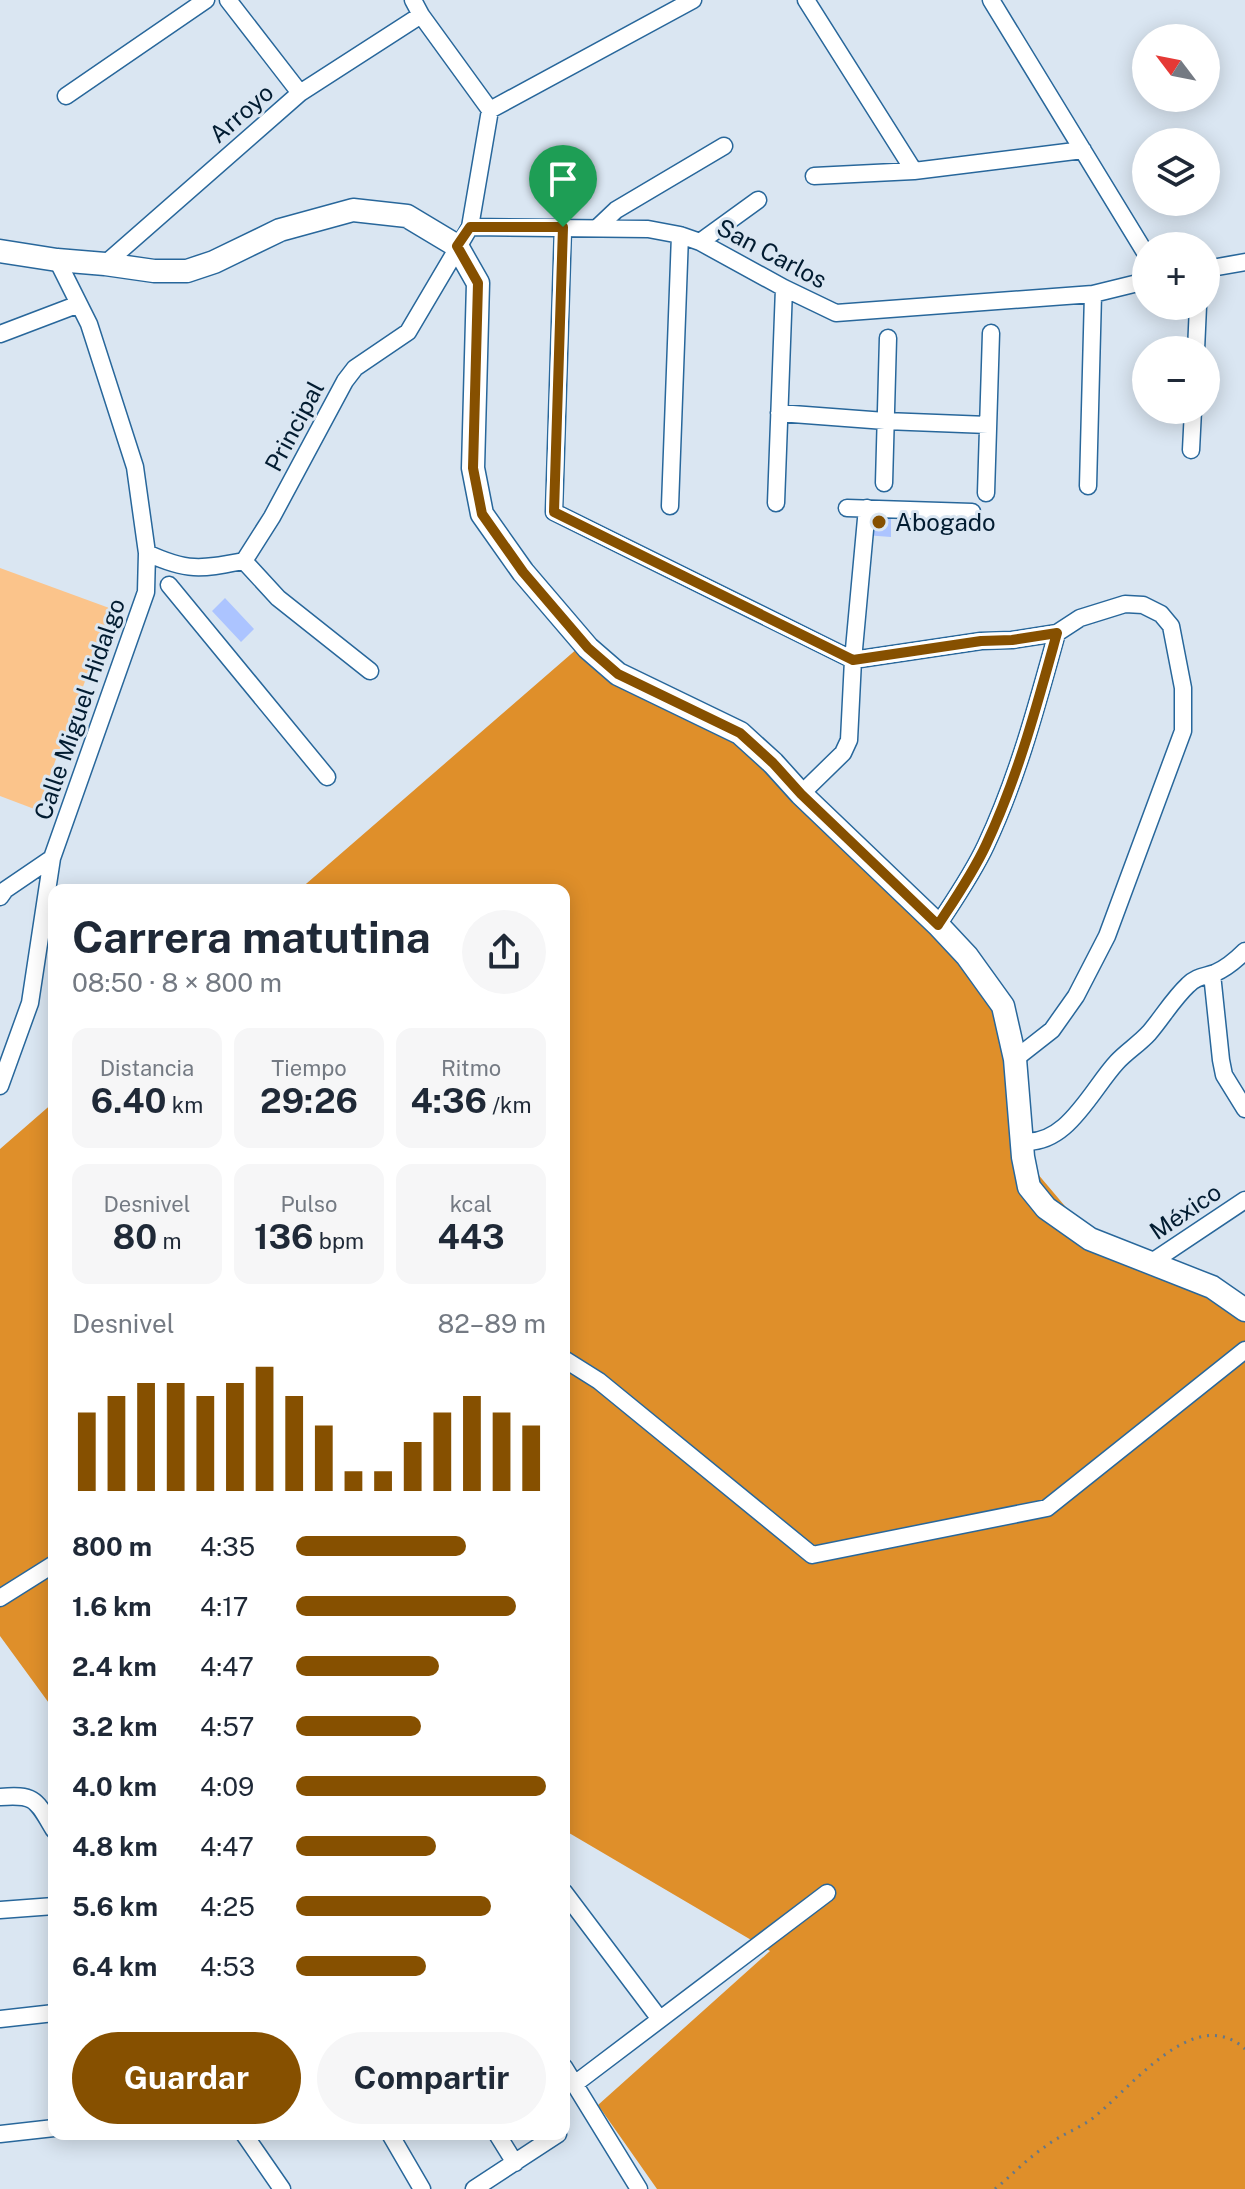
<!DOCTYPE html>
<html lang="es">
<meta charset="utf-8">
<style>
:root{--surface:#fff;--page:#f6f6f7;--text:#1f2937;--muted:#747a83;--accent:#865000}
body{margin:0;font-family:"Public Sans",sans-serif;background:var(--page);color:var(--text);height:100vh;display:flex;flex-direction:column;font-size:30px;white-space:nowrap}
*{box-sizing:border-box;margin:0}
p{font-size:26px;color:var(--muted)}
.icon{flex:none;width:44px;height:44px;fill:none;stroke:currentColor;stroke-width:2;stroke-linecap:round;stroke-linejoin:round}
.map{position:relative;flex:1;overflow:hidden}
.sheet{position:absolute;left:48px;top:884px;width:522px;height:1256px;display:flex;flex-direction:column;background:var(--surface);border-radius:16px;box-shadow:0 4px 20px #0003}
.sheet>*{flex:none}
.needle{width:52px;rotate:302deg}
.tools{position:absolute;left:1132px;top:24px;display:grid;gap:16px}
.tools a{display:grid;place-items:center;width:88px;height:88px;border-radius:50%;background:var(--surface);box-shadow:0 4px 20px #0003;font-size:40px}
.pin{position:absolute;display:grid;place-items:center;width:68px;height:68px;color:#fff;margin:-82px -34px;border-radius:50% 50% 50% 0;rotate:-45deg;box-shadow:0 0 8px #0007}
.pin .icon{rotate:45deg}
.round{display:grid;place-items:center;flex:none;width:84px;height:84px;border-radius:42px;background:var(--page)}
.head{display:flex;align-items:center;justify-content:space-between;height:136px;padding:0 24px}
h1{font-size:44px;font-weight:700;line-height:60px}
.metrics{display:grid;grid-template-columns:repeat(3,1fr);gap:12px;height:136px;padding:8px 24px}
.metrics div{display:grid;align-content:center;border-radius:16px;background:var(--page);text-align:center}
.metrics b{font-size:34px;font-weight:700}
.metrics small{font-size:22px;font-weight:400}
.metrics p{font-size:22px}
.chart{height:224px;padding:16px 24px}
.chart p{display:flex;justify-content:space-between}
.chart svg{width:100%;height:144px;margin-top:8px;stroke:var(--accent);stroke-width:6}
.action{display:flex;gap:16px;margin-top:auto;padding:16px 24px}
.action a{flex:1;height:92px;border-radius:48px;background:var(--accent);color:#fff;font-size:32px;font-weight:700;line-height:92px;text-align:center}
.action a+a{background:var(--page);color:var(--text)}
ul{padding:0 24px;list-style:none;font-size:26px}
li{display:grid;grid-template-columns:128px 96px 1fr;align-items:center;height:60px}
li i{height:20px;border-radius:10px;background:var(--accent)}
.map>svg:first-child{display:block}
</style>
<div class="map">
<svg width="1245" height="2189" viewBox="0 0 1245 2189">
<rect width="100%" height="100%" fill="#dae6f2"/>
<path fill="#fbc48b" d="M0 568 112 609 37 810 0 796Z"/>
<path fill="#df8f2a" d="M578 648 759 741 997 998 1026 1160 1086 1231 1245 1319V2189H657L598 2105 770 1951 564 1830V890H299Z
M54 1102V1710L0 1636V1149Z"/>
<path fill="#acc4ff" d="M868 509 891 510V537L865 535Z
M225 598 254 629 241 642 212 611Z"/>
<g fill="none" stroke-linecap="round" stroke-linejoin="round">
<defs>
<path id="street" d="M228 0 300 93
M806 0 914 171
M991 0 1146 254
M66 96 206 0
M490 110 693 0
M814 176 914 171 1083 150
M470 227 648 229 680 235 700 242 784 288 836 313 1093 294 1146 281
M563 227 554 512 853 660 981 641 1012 640 1057 633 1080 618 1125 604 1143 605 1161 614 1171 626 1183 688V731L1107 936 1076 996 1052 1030 1015 1059
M597 228 616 210 724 146
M700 242 758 200
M105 264 300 93 421 15
M1206 269 1245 262
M0 334 79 304
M1196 350 1198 306
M779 413 885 421 988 425
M1191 450 1193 410
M884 483 888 338
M1088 486 1093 294
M986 493 991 333
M776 503 784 288
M670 506 680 235
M847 508 972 512
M147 553C188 572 201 569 244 561L272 517 345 381 355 368 408 332 470 227 490 110 421 15 413 0
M244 561 278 598 370 671
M169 585 327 777
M801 794 843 753 849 740 853 660 867 508
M0 897 5 890 52 858
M938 925C955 899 973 873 986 845 1018 777 1037 705 1057 633
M1212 974 1221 1060 1224 1075 1245 1109
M0 1086 30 1003 52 858 146 592 147 553 135 467 89 324 57 260
M1021 1141C1066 1148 1091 1090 1117 1062 1126 1052 1139 1044 1149 1033 1162 1018 1173 999 1188 985 1197 976 1204 977 1215 973 1227 968 1236 960 1245 951
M1152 1262 1245 1200
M564 1359 599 1381 812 1555 1047 1508 1245 1350
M0 1598 54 1564
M0 1797C36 1794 36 1800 54 1830
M564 1892 659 2018
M0 1910 54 1906
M0 2019 54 2013
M564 2067 639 2189
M576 2083 827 1893
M0 2134 54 2128
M244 2134 282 2189
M390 2134 422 2189
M497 2134 515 2163
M474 2189 558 2134"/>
<path id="secondary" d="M0 251 57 260 105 264 154 271H187L214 262 280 230 353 210 407 216 457 246 478 283 473 468 482 514 523 572 588 648 618 674 740 733 773 763 801 794 938 925 967 956 1003 1006 1015 1059 1023 1157 1029 1187 1046 1208 1090 1239 1212 1287 1245 1310"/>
</defs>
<use href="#street" stroke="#28679b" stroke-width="19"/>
<use href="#secondary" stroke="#28679b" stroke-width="25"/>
<path stroke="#657889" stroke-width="3" stroke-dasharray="2 6" stroke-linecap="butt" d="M995 2189C1012 2175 1028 2158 1046 2146 1059 2136 1075 2130 1089 2121 1127 2094 1193 2001 1245 2049"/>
<use href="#street" stroke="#fff" stroke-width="16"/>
<use href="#secondary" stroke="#fff" stroke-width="22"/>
</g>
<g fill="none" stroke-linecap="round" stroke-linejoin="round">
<defs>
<path id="route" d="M470 227H563L554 512 853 660 981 641 1012 640 1057 633C1037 705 1018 777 986 845 973 873 955 899 938 925L801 794 773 763 740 733 618 674 588 648 523 572 482 514 473 468 478 283 457 246Z"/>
</defs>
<use href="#route" stroke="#fff" stroke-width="16"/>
<use href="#route" stroke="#865000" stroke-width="10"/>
</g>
<circle fill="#865000" stroke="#dae6f2" stroke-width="3" cx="879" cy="522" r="8"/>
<g text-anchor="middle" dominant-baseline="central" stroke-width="6" stroke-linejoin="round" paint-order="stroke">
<g font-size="24" fill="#021c31" stroke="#dae6f2">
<text transform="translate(241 113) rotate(-41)">Arroyo</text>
<text transform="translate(772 253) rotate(28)">San Carlos</text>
<text transform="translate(294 426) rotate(-62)">Principal</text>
<text transform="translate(79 709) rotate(-71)">Calle Miguel Hidalgo</text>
<text transform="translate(1185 1211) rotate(-34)">México</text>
</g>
<g font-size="24" fill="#021c31" stroke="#dae6f2" text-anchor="start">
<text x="895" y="522">Abogado</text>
</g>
</g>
</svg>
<div class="tools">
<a><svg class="needle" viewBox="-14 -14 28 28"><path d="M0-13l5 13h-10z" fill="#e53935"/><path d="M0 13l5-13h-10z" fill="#747a83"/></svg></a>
<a><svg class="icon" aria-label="layers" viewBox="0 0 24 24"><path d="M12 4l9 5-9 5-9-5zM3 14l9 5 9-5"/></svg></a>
<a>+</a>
<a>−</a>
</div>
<div class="pin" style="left:563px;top:227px;background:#1e9e55"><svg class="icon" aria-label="arrive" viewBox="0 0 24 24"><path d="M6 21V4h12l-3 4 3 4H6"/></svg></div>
<section class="sheet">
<div class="head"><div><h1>Carrera matutina</h1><p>08:50 · 8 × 800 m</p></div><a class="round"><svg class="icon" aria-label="share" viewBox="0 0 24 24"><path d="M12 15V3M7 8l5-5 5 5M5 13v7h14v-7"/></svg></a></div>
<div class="metrics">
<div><p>Distancia</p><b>6.40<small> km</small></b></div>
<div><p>Tiempo</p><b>29:26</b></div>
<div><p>Ritmo</p><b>4:36<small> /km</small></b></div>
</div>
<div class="metrics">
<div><p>Desnivel</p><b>80<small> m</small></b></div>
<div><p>Pulso</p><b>136<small> bpm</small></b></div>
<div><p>kcal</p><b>443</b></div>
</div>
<div class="chart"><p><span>Desnivel</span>82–89 m</p>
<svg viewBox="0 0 160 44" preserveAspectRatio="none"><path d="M5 44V20M15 44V15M25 44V11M35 44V11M45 44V15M55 44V11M65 44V6M75 44V15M85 44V24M95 44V38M105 44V38M115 44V29M125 44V20M135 44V15M145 44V20M155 44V24"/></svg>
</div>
<ul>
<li><b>800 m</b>4:35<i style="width:68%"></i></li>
<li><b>1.6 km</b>4:17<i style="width:88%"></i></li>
<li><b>2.4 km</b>4:47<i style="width:57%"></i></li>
<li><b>3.2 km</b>4:57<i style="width:50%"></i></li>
<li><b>4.0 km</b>4:09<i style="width:100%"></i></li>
<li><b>4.8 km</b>4:47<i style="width:56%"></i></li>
<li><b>5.6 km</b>4:25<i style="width:78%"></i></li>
<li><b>6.4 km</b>4:53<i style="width:52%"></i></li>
</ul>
<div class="action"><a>Guardar</a><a>Compartir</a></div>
</section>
</div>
